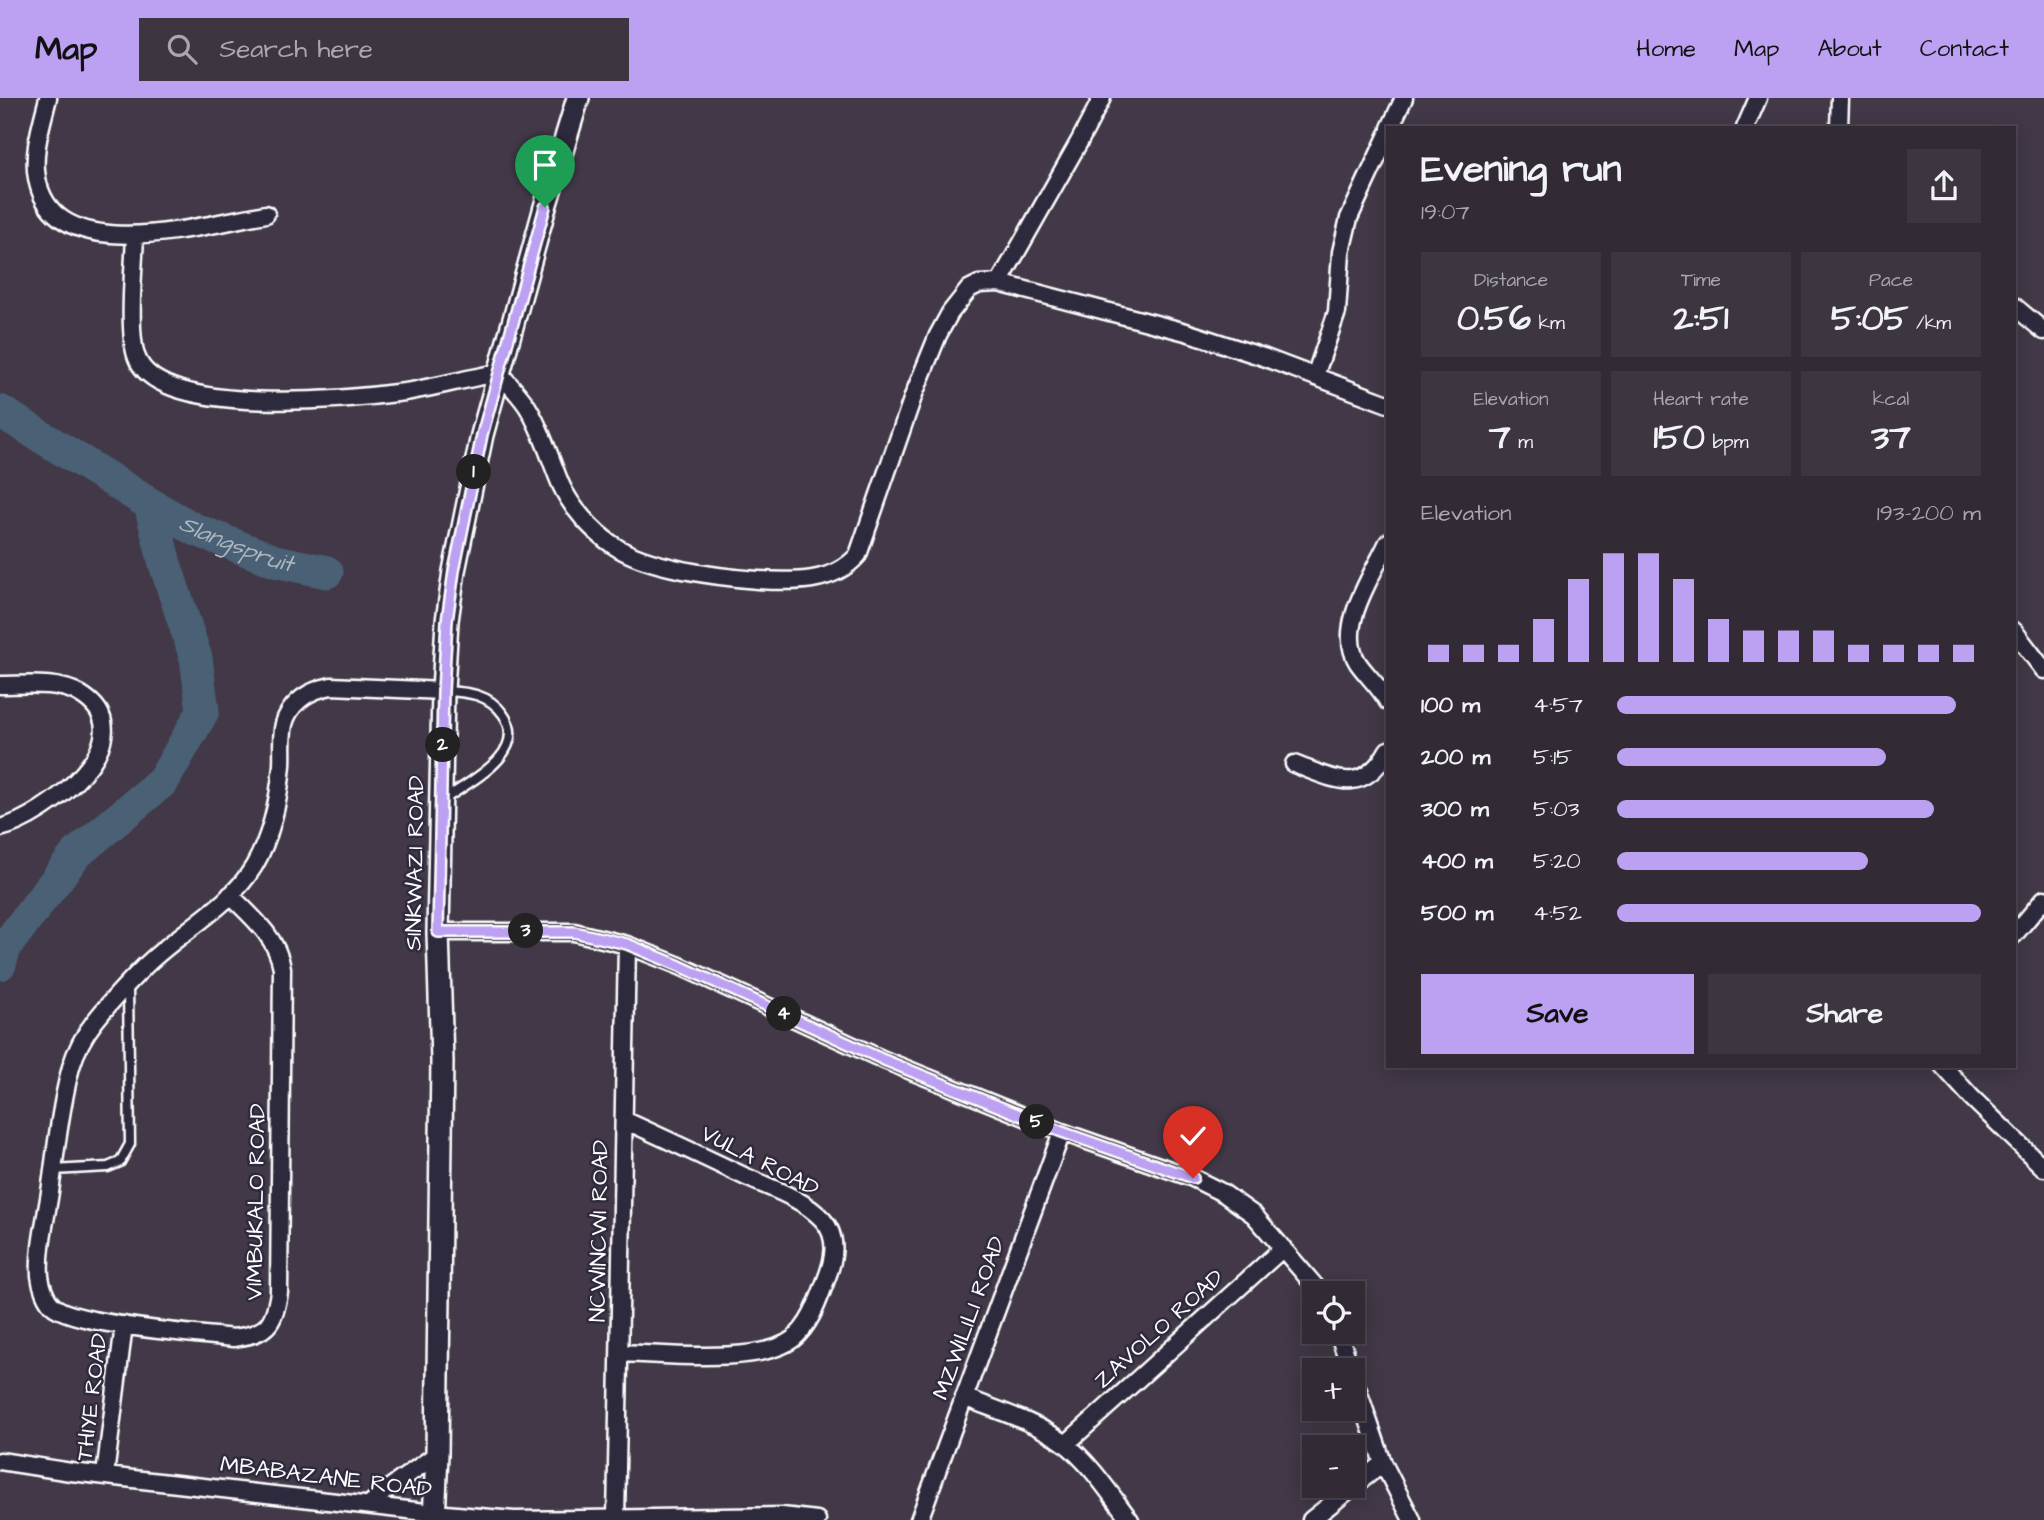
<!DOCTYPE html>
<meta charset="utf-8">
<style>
:root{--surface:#322a35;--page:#3d3641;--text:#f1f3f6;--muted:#a8a7ad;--line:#4d4650;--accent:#bca0f2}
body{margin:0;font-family:"Architects Daughter",sans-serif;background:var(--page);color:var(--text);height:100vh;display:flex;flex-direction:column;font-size:26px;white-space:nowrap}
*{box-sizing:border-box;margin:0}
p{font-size:23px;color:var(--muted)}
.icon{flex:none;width:38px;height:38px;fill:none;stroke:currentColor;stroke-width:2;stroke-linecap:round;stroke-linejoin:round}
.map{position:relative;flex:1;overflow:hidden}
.drawer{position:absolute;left:1386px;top:28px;width:630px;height:942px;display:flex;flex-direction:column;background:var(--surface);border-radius:0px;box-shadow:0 4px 18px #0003,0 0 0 2px var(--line)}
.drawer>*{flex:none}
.tools{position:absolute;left:1302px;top:1183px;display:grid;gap:14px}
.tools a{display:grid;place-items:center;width:63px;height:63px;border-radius:0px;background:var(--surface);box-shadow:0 4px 18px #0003,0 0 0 2px var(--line);font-size:35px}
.pin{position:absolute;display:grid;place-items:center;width:60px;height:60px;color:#fff;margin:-72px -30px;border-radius:50% 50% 50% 0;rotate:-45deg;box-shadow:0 0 7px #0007}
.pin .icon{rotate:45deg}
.km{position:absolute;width:35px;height:35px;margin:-18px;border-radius:50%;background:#222;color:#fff;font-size:19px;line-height:35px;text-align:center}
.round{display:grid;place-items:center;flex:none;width:74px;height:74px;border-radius:0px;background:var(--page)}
.overview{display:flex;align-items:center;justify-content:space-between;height:119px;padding:0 35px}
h1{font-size:38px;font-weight:700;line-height:52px}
.metrics{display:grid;grid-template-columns:repeat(3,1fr);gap:10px;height:119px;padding:7px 35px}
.metrics div{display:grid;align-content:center;border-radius:0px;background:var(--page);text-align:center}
.metrics b{font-size:35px;font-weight:700}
.metrics small{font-size:19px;font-weight:400}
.metrics p{font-size:19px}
.chart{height:196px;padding:14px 35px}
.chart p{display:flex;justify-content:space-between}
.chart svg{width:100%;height:126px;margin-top:7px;stroke:var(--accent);stroke-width:6}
.primary-button{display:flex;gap:14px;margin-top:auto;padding:14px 35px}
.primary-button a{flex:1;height:80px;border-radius:0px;background:var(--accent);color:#111;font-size:28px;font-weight:700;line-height:80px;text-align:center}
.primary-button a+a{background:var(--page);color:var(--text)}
ul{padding:0 35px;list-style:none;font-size:23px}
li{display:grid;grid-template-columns:112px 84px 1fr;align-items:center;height:52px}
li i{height:18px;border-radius:9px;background:var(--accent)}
header{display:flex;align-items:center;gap:42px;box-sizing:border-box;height:98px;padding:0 35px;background:var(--accent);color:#111}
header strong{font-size:33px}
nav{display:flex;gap:38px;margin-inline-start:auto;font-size:24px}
.search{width:490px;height:63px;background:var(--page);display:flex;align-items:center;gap:18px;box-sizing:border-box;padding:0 24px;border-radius:0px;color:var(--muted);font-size:26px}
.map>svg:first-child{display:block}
</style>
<header>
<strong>Map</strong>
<div class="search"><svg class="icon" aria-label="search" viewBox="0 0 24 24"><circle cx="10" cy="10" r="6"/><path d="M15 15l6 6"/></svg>Search here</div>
<nav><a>Home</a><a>Map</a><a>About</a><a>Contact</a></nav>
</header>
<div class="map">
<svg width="2044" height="1422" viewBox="0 0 2044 1422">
<rect width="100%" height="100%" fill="#423847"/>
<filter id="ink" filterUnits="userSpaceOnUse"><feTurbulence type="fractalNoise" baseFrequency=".0143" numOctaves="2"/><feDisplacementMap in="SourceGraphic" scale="14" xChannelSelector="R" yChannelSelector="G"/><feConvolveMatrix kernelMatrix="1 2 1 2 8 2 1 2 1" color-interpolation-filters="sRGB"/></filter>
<g filter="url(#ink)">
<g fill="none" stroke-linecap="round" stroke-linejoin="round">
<g stroke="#496074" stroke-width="33">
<path d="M0 313 150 406 165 466 196 560 203 613 163 683 76 756 5 849 0 866"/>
<path id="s1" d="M150 406 194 431 275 463 327 474"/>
</g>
<defs>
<path id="service" d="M443 702C469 684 531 654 503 616 489 596 468 594 445 593
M53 1072 108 1069 120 1064 130 1046 128 889"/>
<path id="minor" d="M48 0C42 25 32 54 37 80 53 173 205 126 266 116
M1390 30 1404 0
M1745 30 1758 0
M1839 30 1840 0
M135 138C134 168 127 235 137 260 160 321 352 301 405 294 436 289 468 280 499 275 509 286 519 296 527 308 542 332 550 361 561 387 571 409 592 433 613 447 646 470 718 479 758 482 793 484 833 486 858 457L914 296 938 237 950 215 969 191 979 186 999 185 1186 234 1263 259 1388 306
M999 185 1079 44 1102 0
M2014 208 2044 233
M1315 278 1337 214 1341 154 1349 120 1388 36
M1388 444C1373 477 1335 530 1358 565 1367 578 1380 589 1388 604
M2014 533 2044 572
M0 587C24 587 59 583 80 596 151 638 45 720 0 730
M1294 666C1335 681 1362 699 1388 652
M230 797C251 818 277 839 282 870L279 1194C274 1227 267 1236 233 1240 200 1236 72 1227 52 1207 46 1201 41 1188 40 1178 38 1151 46 1121 50 1094 56 1053 60 1010 71 969 76 952 84 937 95 923 110 904 128 885 145 868 179 834 229 810 254 768 272 737 279 702 282 667 283 652 280 634 286 620 295 600 312 592 331 588L443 593
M438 834H574L627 847 680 868 884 962 1062 1034 1193 1080 1223 1095 1254 1117 1321 1195
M2014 837 2044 801
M1943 968 1972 1000 2044 1070
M1338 1234 1351 1272
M620 1255C663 1256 759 1267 793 1241 811 1226 818 1203 826 1182 834 1162 839 1140 823 1122 803 1100 770 1090 744 1078 704 1059 664 1040 624 1022
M1353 1278 1383 1365 1412 1422
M964 1299C998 1313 1034 1323 1063 1344 1089 1363 1111 1397 1130 1422
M1066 1346 1283 1150
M0 1363 71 1374 434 1415 514 1422 782 1418 817 1422
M105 1377 124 1227
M370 1406 385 1393 437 1356
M616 1421 627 847
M919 1422 1062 1034
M1311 1422 1383 1365"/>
<path id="tertiary" d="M434 1422 437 1356 442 963 438 834 443 593 447 523 454 473 482 337 545 109 578 0"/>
</defs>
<use href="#service" stroke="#fff" stroke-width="13"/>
<use href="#minor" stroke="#fff" stroke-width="21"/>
<use href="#tertiary" stroke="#fff" stroke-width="26"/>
<use href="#service" stroke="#2f2a3d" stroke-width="8"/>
<use href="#minor" stroke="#2f2a3d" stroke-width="16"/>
<use href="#tertiary" stroke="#2f2a3d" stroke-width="21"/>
</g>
</g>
<g fill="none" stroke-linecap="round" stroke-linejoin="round" filter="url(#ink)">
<defs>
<path id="route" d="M545 109 482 337 454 473 447 523 443 593 438 834H574L627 846 680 868 884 962 1062 1034 1193 1080"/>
</defs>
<use href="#route" stroke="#fff" stroke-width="14"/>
<use href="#route" stroke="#bca0f2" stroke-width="9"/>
</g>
<g text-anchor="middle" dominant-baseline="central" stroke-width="5" stroke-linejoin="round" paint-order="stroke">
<g font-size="23" fill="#fff" stroke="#2f2a3d">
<text transform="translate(415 765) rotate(-89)">SINKWAZI ROAD</text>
<text transform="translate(760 1063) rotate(27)">VULA ROAD</text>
<text transform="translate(256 1104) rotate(-89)">VIMBUKALO ROAD</text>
<text transform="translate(599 1133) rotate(-89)">NCWINCWI ROAD</text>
<text transform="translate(969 1220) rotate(-70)">MZWILILI ROAD</text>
<text transform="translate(1159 1231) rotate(-42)">ZAVOLO ROAD</text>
<text transform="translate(92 1299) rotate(-83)">THIYE ROAD</text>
<text transform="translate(326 1379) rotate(7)">MBABAZANE ROAD</text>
</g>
<g font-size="24" font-style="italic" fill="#adb7c0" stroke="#2f2a3d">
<text stroke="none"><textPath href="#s1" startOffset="96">Slangspruit</textPath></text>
</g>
</g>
</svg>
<div class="tools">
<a><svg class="icon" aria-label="locate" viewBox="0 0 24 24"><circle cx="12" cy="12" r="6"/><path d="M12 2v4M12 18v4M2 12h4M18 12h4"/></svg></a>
<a>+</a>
<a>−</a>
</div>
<div class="pin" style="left:545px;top:109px;background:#1e9e55"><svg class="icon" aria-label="arrive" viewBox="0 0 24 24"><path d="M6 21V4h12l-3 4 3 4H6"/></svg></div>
<div class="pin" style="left:1193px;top:1080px;background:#d93025"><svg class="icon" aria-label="check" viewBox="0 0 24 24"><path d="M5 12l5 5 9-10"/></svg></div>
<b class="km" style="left:474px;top:374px">1</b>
<b class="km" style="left:443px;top:647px">2</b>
<b class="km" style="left:526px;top:833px">3</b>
<b class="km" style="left:784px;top:916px">4</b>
<b class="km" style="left:1037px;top:1024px">5</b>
<section class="drawer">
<div class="overview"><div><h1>Evening run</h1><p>19:07</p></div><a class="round"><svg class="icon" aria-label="share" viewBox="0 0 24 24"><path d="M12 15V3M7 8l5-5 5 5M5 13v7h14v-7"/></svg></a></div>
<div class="metrics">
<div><p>Distance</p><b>0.56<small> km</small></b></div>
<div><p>Time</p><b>2:51</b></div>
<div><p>Pace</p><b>5:05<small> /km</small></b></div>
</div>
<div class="metrics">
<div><p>Elevation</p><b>7<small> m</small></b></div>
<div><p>Heart rate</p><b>150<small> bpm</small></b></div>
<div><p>kcal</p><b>37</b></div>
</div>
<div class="chart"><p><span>Elevation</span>193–200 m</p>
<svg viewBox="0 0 160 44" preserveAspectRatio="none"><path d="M5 44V38M15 44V38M25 44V38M35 44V29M45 44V15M55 44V6M65 44V6M75 44V15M85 44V29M95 44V33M105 44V33M115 44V33M125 44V38M135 44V38M145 44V38M155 44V38"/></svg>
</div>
<ul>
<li><b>100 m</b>4:57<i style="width:93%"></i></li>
<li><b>200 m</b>5:15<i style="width:74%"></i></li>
<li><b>300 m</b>5:03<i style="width:87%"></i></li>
<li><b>400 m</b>5:20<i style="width:69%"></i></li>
<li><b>500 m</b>4:52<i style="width:100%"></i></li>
</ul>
<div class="primary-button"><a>Save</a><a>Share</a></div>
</section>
</div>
